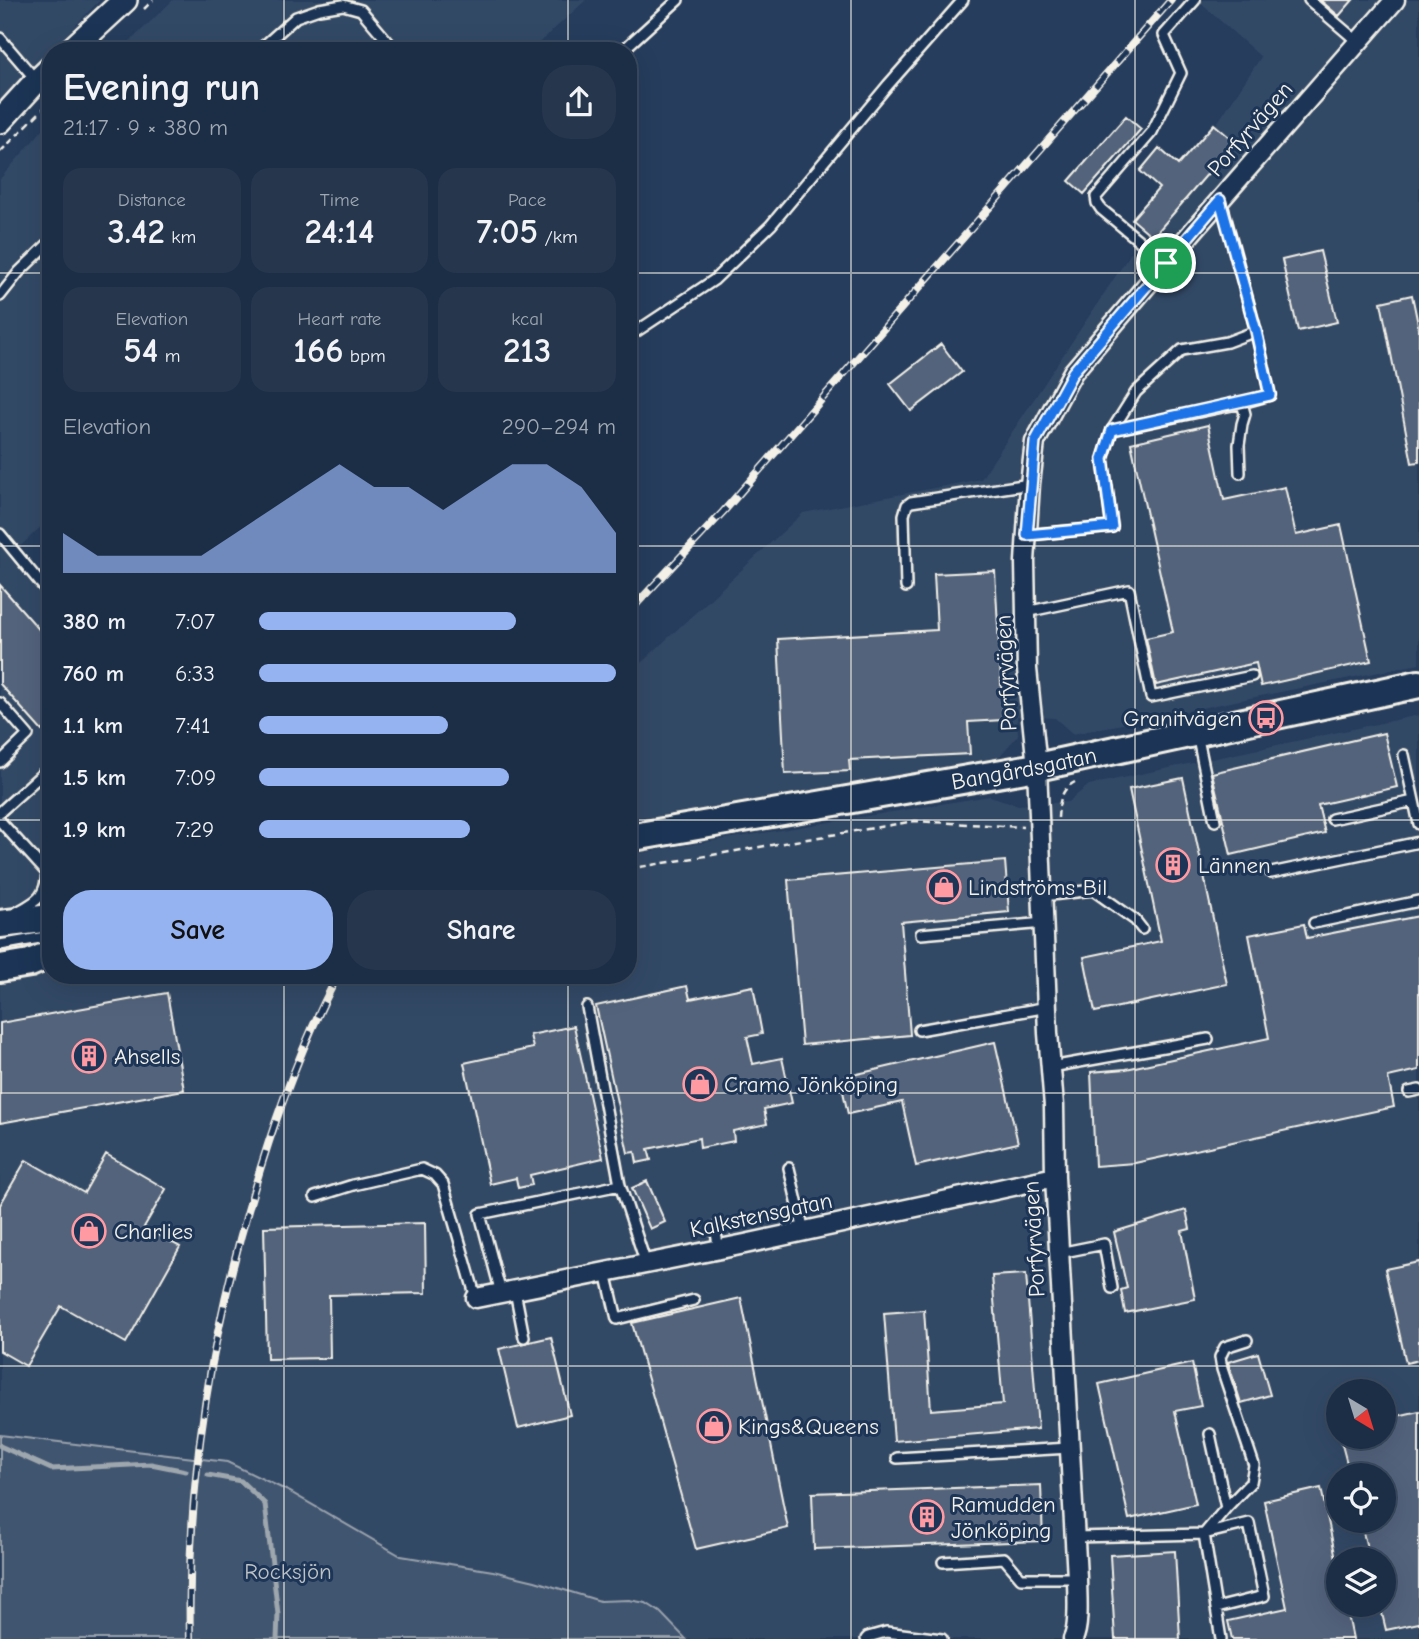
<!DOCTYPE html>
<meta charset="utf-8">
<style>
:root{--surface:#1c2e46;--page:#25364d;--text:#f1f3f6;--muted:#a0a8b3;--line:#3a4a5f;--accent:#95b2f1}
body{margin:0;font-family:"Comic Neue",sans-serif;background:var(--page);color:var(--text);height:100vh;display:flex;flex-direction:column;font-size:26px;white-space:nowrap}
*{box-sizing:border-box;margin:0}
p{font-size:23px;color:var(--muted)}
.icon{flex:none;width:38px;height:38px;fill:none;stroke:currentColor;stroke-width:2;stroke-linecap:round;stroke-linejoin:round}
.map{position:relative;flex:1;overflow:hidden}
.sheet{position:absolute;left:42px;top:42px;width:595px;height:942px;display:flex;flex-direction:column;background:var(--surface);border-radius:28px;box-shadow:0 7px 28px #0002,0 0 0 2px var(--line)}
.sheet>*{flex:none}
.needle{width:46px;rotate:142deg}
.tools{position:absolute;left:1326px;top:1379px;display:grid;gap:14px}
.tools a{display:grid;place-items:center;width:70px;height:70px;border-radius:50%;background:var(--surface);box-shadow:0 7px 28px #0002,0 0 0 2px var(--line);font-size:35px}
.pin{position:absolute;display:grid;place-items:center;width:60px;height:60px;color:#fff;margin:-30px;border:4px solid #fff;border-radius:50%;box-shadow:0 2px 7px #0007}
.round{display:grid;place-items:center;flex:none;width:74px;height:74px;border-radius:28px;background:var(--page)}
.headline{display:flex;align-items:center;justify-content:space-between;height:119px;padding:0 21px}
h1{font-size:38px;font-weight:700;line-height:52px}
.figures{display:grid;grid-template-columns:repeat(3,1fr);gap:10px;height:119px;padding:7px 21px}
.figures div{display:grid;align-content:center;border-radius:18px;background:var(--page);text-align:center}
.figures b{font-size:35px;font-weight:700}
.figures small{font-size:19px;font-weight:400}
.figures p{font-size:19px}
.chart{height:196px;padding:14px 21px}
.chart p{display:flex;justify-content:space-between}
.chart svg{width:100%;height:126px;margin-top:7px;fill:var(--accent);opacity:.7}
.button{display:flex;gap:14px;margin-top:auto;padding:14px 21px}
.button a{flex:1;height:80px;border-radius:28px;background:var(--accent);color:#111;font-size:28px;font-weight:700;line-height:80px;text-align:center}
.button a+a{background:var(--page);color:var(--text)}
ul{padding:0 21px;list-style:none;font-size:23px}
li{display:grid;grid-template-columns:112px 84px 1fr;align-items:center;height:52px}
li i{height:18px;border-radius:9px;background:var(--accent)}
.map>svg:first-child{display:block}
</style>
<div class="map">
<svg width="1419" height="1639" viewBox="0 0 1419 1639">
<rect width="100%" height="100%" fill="#263d5d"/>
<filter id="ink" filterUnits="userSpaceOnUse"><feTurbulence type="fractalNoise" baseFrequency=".0143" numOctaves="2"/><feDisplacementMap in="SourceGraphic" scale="14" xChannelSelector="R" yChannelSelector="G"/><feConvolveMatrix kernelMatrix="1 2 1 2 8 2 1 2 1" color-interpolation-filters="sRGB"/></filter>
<g filter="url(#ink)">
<path fill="#334966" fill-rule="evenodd" d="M0 0H100L0 103Z
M173 0H586L530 51H120Z
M1197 0H1419V664L1073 734 1055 718 1017 716 1018 735 998 758 628 825V675L803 513 981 479 1261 57Z
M51 120V517L9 557 51 607V920L0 928V179Z
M1419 715V1639H686L683 1635 629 1600 600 1601 535 1581 493 1571 401 1556 290 1492 227 1462 0 1435V956L51 948V975H628V855L990 796 1018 805 1068 802 1089 785ZM1339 1391H1384V1437H1339ZM1339 1475H1384V1521H1339ZM1339 1559H1384V1605H1339Z"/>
<path fill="#40546f" stroke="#9aa2ac" stroke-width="2" d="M0 1435 227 1462 290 1492 401 1556 493 1571 535 1581 600 1601 629 1600 646 1603 660 1612 686 1639H0Z"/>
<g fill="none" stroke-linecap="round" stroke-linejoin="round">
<path stroke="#9fa7ae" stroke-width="5" d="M0 1446 51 1469 151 1464 186 1471
M208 1475 241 1481 265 1504 278 1614 277 1639"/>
</g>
<path fill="#52647b" stroke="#f4f1e8" stroke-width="2" d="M1320 0H1353L1339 16Z
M1126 116 1141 129 1084 194 1069 181Z
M1214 124 1235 142 1153 237 1132 219 1159 188 1140 171 1159 148 1178 165Z
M1320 251 1337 322 1298 331 1282 260Z
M1412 295 1419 329V462L1412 463 1381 302Z
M941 344 962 372 911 411 890 384Z
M1208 425 1224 500 1285 487 1296 535 1341 525 1371 661 1261 686 1256 663 1156 685 1146 638 1173 632 1131 443Z
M995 571 1003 720 968 722 970 754 849 760 850 771 785 774 778 639 937 630 934 574Z
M0 585 51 643V723L42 731 0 684Z
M1384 733 1397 787 1318 805 1325 833 1231 855 1212 773Z
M1183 778 1227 984 1095 1012 1084 957 1161 941 1129 789Z
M1005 861 1009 912 901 922 910 1035 802 1045 788 880Z
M1419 916V1070L1388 1077 1394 1107 1135 1163 1095 1166 1091 1072 1126 1069 1269 1038 1249 935 1304 924 1307 938Z
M687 986 690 999 753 986 762 1034 747 1037 753 1064 782 1058 792 1103 764 1109 767 1124 733 1131 734 1141 700 1148 699 1138 648 1149 651 1160 637 1163 635 1152 628 1153 596 1006Z
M167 993 184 1090 0 1123V1023Z
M574 1026 603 1158 530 1175 532 1185 518 1188 516 1178 490 1184 464 1063 533 1048 530 1035Z
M995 1042 1018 1143 916 1166 902 1102 848 1114 840 1078Z
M106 1154 166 1189 144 1227 180 1247 126 1343 61 1306 26 1366 0 1351V1205L26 1160 84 1193Z
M647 1181 665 1222 650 1229 632 1188Z
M1186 1210 1190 1229 1182 1231 1195 1299 1125 1313 1121 1290 1127 1288 1114 1232Z
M425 1223 426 1293 329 1295 330 1358 267 1359 264 1227Z
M1419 1262V1360L1406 1363 1385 1269Z
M1026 1274 1038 1429 894 1441 884 1313 924 1310 931 1410 1003 1404 992 1276Z
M741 1298 788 1528 696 1549 632 1323Z
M551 1337 570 1415 518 1428 499 1349Z
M1258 1353 1270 1395 1241 1403 1228 1362Z
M1192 1363 1201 1406 1175 1411 1196 1504 1129 1519 1099 1384Z
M1419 1411V1623L1386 1630 1380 1605H1384V1559H1370L1360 1521H1384V1475H1350L1340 1437H1384V1419Z
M1041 1485 1043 1541 814 1549 812 1493Z
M1321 1488 1339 1572V1605H1346L1353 1639H1232L1228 1621 1287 1608 1264 1501Z
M1175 1551 1180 1639H1115L1110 1555Z"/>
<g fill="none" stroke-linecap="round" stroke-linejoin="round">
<defs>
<path id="service" d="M1309 0 1358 42
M0 38 36 80
M258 51 296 17 319 9 343 5 361 10 396 51
M622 51 678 0
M1166 263 1101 209 1097 203 1096 197 1152 132 1181 73 1164 35 1195 0
M0 296 19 272 51 241
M628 337 714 280 771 225 888 85 963 0
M1242 403 1270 395 1256 331
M1112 430 1136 392 1182 350 1227 342 1256 331 1221 200
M0 534 51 596
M1027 535 1112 527 1103 459 1112 430 1242 403 1245 414 1242 424 1239 445 1240 473
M40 583 51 573
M906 587 904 515 907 505 911 502 1030 484
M1026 612 1129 590 1151 697 1252 676
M0 703 28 735 0 762
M1197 734 1215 821
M1404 755 1419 824
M0 812 51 766
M1332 819 1414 801
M0 821 47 873C45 898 37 901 17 912
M1271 873 1419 842
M1043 896 1093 890 1135 920 1142 929
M1314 923 1419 901
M921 934 1044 923
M0 945 51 936
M587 1007 620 1185 646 1264
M919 1030 1048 1007
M1051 1067 1208 1039
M1409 1092 1419 1090
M789 1168 804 1231
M315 1197 353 1185 422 1169 435 1175 443 1184 476 1298
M715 1228 719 1249
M1059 1253 1104 1244 1112 1288
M606 1272 617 1319 694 1300
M515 1291 524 1337
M501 1293 480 1214 620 1185
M897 1458 1070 1448
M1226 1508 1251 1482 1254 1465 1222 1369 1220 1357 1225 1347 1247 1340
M1204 1534 1249 1523 1264 1596 1216 1608
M1204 1534 1226 1508 1210 1434
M1075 1537 1204 1534 1221 1639
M943 1562 1004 1558 1021 1578H1077
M866 1639 868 1637 886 1632 942 1639"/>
<path id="minor" d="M476 1298 745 1244 1055 1177
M1073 1639C1080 1626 1077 1594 1077 1578L1055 1177 1054 1106 1048 1033 1037 767 1027 669 1025 562 1030 484 1035 442 1073 372 1193 231 1395 0"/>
<path id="tertiary" d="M70 51 125 0
M0 121 31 87 51 68"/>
<g id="secondary">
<path id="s1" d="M628 838 1037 767 1419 684"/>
<path d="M0 924 51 918"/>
<path d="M0 968 30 963 51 954"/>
</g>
</defs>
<use href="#service" stroke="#f4f1e8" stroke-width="14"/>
<use href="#minor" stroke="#f4f1e8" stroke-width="23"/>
<use href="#tertiary" stroke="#f4f1e8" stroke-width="28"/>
<use href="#secondary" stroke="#f4f1e8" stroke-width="32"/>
<path stroke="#f4f1e8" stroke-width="2.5" stroke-dasharray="7 5" stroke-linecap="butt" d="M144 9 153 0
M0 152 51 101
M1058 818C1059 802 1061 789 1075 782
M628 869 915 821 1023 827"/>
<use href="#service" stroke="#1d3557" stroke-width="9"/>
<use href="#minor" stroke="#1d3557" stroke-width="18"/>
<use href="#tertiary" stroke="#1d3557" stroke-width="23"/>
<use href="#secondary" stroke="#1d3557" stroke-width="26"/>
<defs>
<path id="rail" d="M628 613 723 512 1171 0
M190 1639C186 1488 210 1337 253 1193 275 1118 302 1043 338 975"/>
</defs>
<use href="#rail" stroke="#f4f1e8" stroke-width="8"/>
<use href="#rail" stroke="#1d3557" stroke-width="5" stroke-dasharray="16" stroke-linecap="butt"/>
</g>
</g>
<g fill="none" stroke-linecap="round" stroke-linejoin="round" filter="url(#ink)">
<defs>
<path id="route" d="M1220 200 1256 331 1270 395 1112 430 1103 459 1112 527 1027 535 1035 442 1073 372Z"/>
</defs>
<use href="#route" stroke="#fff" stroke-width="14"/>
<use href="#route" stroke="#1a73e8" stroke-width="9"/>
</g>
<path fill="none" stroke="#f4f1e8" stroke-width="2" stroke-opacity="0.55" d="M284 0V51M568 0V51M851 0V1639M1135 0V1639M0 273H51M628 273H1419M0 546H51M628 546H1419M0 820H51M628 820H1419M284 975V1639M568 975V1639M0 1093H1419M0 1366H1419"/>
<defs>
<symbol id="bus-ring" viewBox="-11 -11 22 22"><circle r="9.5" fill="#1d3557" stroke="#ff9aa2" stroke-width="1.5"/><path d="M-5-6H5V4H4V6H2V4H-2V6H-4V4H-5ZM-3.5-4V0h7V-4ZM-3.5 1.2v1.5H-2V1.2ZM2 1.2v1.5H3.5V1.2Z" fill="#ff9aa2"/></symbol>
<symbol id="building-ring" viewBox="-11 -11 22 22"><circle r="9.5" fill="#1d3557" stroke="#ff9aa2" stroke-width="1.5"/><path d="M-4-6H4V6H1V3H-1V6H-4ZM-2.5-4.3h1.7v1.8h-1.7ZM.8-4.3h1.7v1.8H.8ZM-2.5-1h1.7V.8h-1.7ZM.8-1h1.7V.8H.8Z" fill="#ff9aa2"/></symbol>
<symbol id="shop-ring" viewBox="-11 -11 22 22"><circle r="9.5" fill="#1d3557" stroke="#ff9aa2" stroke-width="1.5"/><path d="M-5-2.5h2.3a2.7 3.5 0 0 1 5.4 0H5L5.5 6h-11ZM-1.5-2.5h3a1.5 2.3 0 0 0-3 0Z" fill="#ff9aa2"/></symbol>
</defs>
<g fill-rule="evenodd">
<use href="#bus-ring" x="1247" y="699" width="38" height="38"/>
<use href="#building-ring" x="1154" y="846" width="38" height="38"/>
<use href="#shop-ring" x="925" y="868" width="38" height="38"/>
<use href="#building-ring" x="70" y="1037" width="38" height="38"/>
<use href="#shop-ring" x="681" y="1065" width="38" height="38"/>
<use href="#shop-ring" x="70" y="1212" width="38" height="38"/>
<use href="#shop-ring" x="695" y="1407" width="38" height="38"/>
<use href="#building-ring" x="908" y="1498" width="38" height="38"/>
</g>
<g text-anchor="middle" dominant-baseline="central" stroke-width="6" stroke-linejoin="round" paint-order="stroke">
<g font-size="23" fill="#f4f1e8" stroke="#1d3557">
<text transform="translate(1250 129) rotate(-49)">Porfyrvägen</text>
<text transform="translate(1006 673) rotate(-93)">Porfyrvägen</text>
<text stroke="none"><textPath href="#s1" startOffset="402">Bangårdsgatan</textPath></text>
<text transform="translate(761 1215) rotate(-12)">Kalkstensgatan</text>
<text transform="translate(1034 1239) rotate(-93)">Porfyrvägen</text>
</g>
<g font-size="23" fill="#f4f1e8" stroke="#1d3557" text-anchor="start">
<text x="1242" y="718" text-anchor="end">Granitvägen</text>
<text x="1198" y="865">Lännen</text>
<text x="968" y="887">Lindströms Bil</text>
<text x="114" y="1056">Ahsells</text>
<text x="724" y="1084">Cramo Jönköping</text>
<text x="114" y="1231">Charlies</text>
<text x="738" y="1426">Kings&amp;Queens</text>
<text x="951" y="1504">Ramudden<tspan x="951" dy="26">Jönköping</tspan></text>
</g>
<g font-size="23" fill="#bec2c4" stroke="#1d3557">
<text x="288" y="1571">Rocksjön</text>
</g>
</g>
</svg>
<div class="tools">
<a><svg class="needle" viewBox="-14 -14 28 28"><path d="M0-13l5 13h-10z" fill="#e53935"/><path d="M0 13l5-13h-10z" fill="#a0a8b3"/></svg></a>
<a><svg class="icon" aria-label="locate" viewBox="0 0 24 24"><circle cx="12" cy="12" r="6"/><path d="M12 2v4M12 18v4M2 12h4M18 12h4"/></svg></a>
<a><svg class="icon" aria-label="layers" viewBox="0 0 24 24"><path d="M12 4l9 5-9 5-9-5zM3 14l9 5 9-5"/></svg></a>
</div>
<div class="pin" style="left:1166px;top:263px;background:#1e9e55"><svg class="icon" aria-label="arrive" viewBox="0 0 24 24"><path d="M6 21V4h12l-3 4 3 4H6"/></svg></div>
<section class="sheet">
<div class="headline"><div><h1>Evening run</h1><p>21:17 · 9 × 380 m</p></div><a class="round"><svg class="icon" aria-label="share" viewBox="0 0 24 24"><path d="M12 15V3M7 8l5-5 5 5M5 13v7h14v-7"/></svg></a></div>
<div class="figures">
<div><p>Distance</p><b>3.42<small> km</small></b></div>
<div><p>Time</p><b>24:14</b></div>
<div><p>Pace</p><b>7:05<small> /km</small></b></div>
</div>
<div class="figures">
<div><p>Elevation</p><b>54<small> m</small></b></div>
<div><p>Heart rate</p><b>166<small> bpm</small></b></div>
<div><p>kcal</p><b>213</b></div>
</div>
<div class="chart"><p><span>Elevation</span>290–294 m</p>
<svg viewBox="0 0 160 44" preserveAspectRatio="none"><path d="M0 44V30L10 38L20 38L30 38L40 38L50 30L60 22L70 14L80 6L90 14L100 14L110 22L120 14L130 6L140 6L150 14L160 30V44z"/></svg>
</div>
<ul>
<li><b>380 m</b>7:07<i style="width:72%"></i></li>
<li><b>760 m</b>6:33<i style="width:100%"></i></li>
<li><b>1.1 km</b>7:41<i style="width:53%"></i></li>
<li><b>1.5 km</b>7:09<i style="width:70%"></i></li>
<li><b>1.9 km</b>7:29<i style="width:59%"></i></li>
</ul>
<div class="button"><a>Save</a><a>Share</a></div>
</section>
</div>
